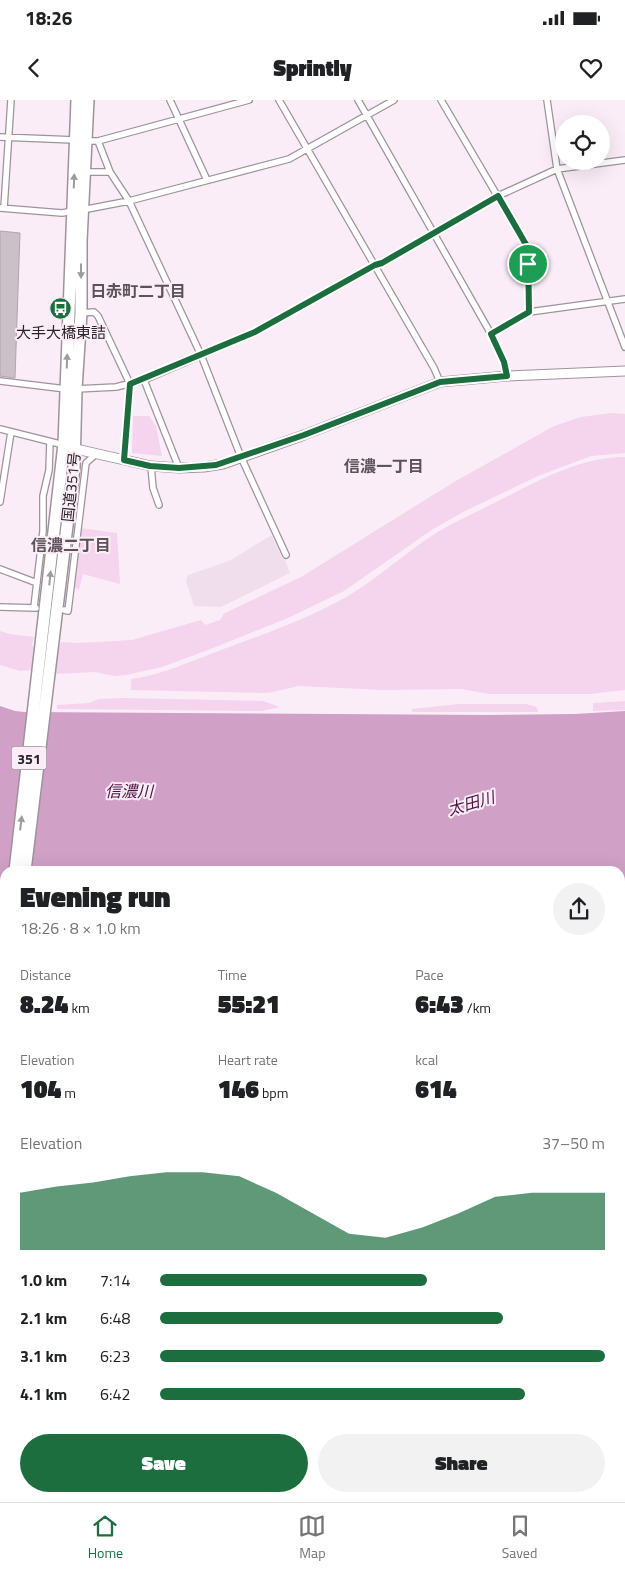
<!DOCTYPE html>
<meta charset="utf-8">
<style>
:root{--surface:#fff;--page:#f2f2f2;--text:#202124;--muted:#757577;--line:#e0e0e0;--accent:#1c6e3f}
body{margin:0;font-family:"Titillium Web","Noto Sans JP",sans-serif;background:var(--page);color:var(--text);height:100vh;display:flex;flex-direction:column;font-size:19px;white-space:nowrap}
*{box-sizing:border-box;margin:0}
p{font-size:16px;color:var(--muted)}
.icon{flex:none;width:28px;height:28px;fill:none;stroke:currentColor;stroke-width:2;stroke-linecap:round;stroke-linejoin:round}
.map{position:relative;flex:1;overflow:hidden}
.details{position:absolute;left:0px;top:766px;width:625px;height:636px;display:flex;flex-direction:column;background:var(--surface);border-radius:15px 15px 0 0;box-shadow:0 5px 20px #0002}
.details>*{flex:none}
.controls{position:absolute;left:555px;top:15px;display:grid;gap:10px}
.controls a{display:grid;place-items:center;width:55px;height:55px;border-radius:50%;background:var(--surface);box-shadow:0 5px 20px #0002;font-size:25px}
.pin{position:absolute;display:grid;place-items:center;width:42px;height:42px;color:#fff;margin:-21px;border:2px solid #fff;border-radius:50%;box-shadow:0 1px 5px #0007}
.round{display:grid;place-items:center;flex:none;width:52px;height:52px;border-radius:26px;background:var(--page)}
.overview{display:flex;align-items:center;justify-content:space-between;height:85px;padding:0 20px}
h1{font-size:28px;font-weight:800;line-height:38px}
.stats{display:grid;grid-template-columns:repeat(3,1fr);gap:8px;height:85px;padding:5px 20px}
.stats div{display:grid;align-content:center}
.stats b{font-size:25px;font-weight:800}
.stats small{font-size:14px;font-weight:400}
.stats p{font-size:14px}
.chart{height:140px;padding:10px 20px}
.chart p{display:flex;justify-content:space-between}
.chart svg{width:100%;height:90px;margin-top:5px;fill:var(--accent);opacity:.7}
.button{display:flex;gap:10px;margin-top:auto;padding:10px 20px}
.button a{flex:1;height:58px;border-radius:30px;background:var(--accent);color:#fff;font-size:20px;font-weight:800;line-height:58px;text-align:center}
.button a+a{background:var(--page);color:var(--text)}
ul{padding:0 20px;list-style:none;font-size:16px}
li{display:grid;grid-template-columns:80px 60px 1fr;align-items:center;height:38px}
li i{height:12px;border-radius:6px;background:var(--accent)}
.status{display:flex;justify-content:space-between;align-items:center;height:35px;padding:0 25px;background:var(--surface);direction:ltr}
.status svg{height:14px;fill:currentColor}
header{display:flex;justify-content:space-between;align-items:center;height:65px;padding:0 20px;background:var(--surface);font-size:22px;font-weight:800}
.dock{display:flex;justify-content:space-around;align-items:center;height:70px;border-top:1px solid var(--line);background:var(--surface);font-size:14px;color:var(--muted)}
.dock a{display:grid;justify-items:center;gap:2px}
.dock .on{color:var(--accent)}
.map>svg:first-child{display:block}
</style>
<div class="status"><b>18:26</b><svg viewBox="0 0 49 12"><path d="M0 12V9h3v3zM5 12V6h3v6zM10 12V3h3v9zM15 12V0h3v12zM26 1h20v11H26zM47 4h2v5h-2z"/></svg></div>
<header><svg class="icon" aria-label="back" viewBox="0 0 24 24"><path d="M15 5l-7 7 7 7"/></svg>Sprintly<svg class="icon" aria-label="heart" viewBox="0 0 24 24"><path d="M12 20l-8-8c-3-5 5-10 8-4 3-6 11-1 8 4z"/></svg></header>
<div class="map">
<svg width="625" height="1402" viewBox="0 0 625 1402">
<rect width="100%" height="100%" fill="#faedf7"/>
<path fill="#f1deed" d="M270 436H272L282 458 285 460 290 473 221 507 194 506 186 481 188 475 229 461Z"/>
<path fill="#f5d4ee" d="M611 313 625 314V353L591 356 538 376 465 411 433 429 344 491 288 518 208 550 162 567 126 575 115 576 94 572 55 574 58 549 61 542 79 543 132 540 201 520 205 525 220 520 223 516V514L301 477 454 382 554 326 581 317Z
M133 316H149L156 326 162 356 132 353Z
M625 357V590L590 594H489L461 589 382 590 299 586 268 593 131 590V579C157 576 178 566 203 557 254 537 313 519 359 489 383 473 404 455 427 439 450 423 476 413 500 400 540 380 580 357 625 357Z
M81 428 117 433 120 484 83 474 79 490 74 487Z
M0 531 10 534 34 537 32 545 35 549 32 570 20 571 0 565Z
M122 598 263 601 280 607 262 611 57 609V605L89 603 99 599Z
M625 601V610L593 611V603Z
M459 604H526L537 607 538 612H412V609Z
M620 1045 625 1046V1098L620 1097Z
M620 1099H625V1309L620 1313Z
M0 1376H5V1398H85L84 1402H0Z
M90 1398H498L492 1402H90Z"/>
<path fill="#d0a0c6" d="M0 606 15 611 24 612 487 615 575 614 625 611V1044L620 1043V771H5V852L0 851Z"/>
<path fill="#cbbfc8" stroke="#b0a5ad" d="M0 131 20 133 15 278 0 276Z"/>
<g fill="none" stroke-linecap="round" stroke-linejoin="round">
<defs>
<path id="street" d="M170 0 207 80
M279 0 434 268 440 282
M358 0 491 234 504 262 507 276
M441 0 528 148 529 212
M547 0 557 69 625 247
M0 37 75 40
M86 41H98L249 0
M98 41 110 72
M85 72H110L129 101 201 255 241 357 286 455
M0 108 62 113 73 111
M4 108 11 0
M82 110 129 101 289 59 394 0
M81 213 94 212 98 216 130 284 124 360
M491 234 529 212 625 199
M144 280 179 368
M0 281 66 289
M76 289 116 287 144 280 255 232 375 165 383 163 498 96 557 69 625 60
M0 329 64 345
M151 366 153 388 159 405
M0 402 11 332
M0 469 37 483
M0 507 36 508
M34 507 43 431V396L49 370 50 342
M64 510 68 511 86 363 96 354
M620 1382 625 1379
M594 1402 595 1398"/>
<path id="secondary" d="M76 349 151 366 179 368 204 367 223 364 304 335 440 282 507 276 625 271"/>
<path id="highway" d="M15 771 64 344 77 0
M25 771 74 368 76 289 81 213V141L88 0
M0 899 5 857
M0 979 5 937"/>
</defs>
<use href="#street" stroke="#9e939c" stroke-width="8"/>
<use href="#secondary" stroke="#9e939c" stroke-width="11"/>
<use href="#highway" stroke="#9e939c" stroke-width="14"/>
<use href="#street" stroke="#fff" stroke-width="5.5"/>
<use href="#secondary" stroke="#fff" stroke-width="9"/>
<use href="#highway" stroke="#fff" stroke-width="11"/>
</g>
<defs><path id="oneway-solid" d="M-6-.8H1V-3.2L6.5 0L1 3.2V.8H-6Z" transform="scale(1.25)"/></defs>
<g fill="#9e9c9e">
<use href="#oneway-solid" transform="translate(74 81) rotate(-88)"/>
<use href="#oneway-solid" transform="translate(81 171) rotate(90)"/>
<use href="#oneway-solid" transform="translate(67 261) rotate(-88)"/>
<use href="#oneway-solid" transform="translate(50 478) rotate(-84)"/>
<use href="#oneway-solid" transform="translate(21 723) rotate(-83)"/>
</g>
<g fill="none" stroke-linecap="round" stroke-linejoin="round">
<defs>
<path id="route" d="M498 96 528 148 529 212 491 234 504 262 507 276 440 282 304 335 216 365 179 368 150 366 124 360 130 284 255 232 375 165 382 163Z"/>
</defs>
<use href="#route" stroke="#fff" stroke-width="10"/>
<use href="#route" stroke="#1c6e3f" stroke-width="6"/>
</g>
<defs>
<symbol id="bus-disc" viewBox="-11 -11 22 22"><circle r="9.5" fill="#1c6e3f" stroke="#faedf7"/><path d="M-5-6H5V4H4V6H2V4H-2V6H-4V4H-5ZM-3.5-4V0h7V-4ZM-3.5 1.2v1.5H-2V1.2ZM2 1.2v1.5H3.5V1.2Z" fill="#fff"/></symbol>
</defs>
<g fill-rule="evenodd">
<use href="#bus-disc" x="48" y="196" width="25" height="25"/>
</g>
<g text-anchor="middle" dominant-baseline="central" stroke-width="4" stroke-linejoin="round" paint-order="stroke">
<rect fill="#faedf7" stroke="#676065" stroke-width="1" x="11.5" y="646.5" width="35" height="23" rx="4"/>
<g font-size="14" font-weight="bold" fill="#282327">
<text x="29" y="658">351</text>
</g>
<g font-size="15" fill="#282327" stroke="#faedf7">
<text x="61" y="232">大手大橋東詰</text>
</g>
<g font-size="15" fill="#282327" stroke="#faedf7">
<text transform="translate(71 387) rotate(-84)">国道351号</text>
</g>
<g font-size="16" font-weight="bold" fill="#5c5259" stroke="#faedf7">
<text x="138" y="191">日赤町二丁目</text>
<text x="384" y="366">信濃一丁目</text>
<text x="71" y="445">信濃二丁目</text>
</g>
<g font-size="16" font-style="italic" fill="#4b1344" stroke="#faedf7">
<text x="129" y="691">信濃川</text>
<text transform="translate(471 703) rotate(-16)">太田川</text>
</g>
</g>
</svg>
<div class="controls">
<a><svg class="icon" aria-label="locate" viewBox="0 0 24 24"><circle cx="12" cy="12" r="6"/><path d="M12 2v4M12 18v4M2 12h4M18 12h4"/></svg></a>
</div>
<div class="pin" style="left:528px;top:164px;background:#1e9e55"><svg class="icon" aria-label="arrive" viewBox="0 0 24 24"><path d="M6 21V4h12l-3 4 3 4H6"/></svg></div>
<section class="details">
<div class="overview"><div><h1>Evening run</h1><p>18:26 · 8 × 1.0 km</p></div><a class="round"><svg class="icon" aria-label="share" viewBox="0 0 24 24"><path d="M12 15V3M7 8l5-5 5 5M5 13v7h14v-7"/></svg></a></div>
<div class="stats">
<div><p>Distance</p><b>8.24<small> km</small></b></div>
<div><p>Time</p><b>55:21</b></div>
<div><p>Pace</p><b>6:43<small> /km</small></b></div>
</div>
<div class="stats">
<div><p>Elevation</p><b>104<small> m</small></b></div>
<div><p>Heart rate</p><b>146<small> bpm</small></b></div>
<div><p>kcal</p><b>614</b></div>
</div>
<div class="chart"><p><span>Elevation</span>37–50 m</p>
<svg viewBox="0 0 160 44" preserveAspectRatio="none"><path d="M0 44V16L10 13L20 11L30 8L40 6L50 6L60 8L70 16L80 26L90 36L100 38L110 33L120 26L130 18L140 16L150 16L160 16V44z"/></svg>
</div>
<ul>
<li><b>1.0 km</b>7:14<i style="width:60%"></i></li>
<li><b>2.1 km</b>6:48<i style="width:77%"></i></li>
<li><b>3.1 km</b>6:23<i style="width:100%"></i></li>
<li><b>4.1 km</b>6:42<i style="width:82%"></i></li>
</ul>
<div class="button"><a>Save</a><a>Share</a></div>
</section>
</div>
<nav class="dock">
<a class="on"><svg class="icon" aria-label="home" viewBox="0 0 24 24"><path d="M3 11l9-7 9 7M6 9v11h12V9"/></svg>Home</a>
<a><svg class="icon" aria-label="map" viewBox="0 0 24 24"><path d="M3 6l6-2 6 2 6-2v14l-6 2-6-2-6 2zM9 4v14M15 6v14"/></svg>Map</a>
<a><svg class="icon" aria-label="saved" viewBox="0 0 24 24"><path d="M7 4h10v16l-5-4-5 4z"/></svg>Saved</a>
</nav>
